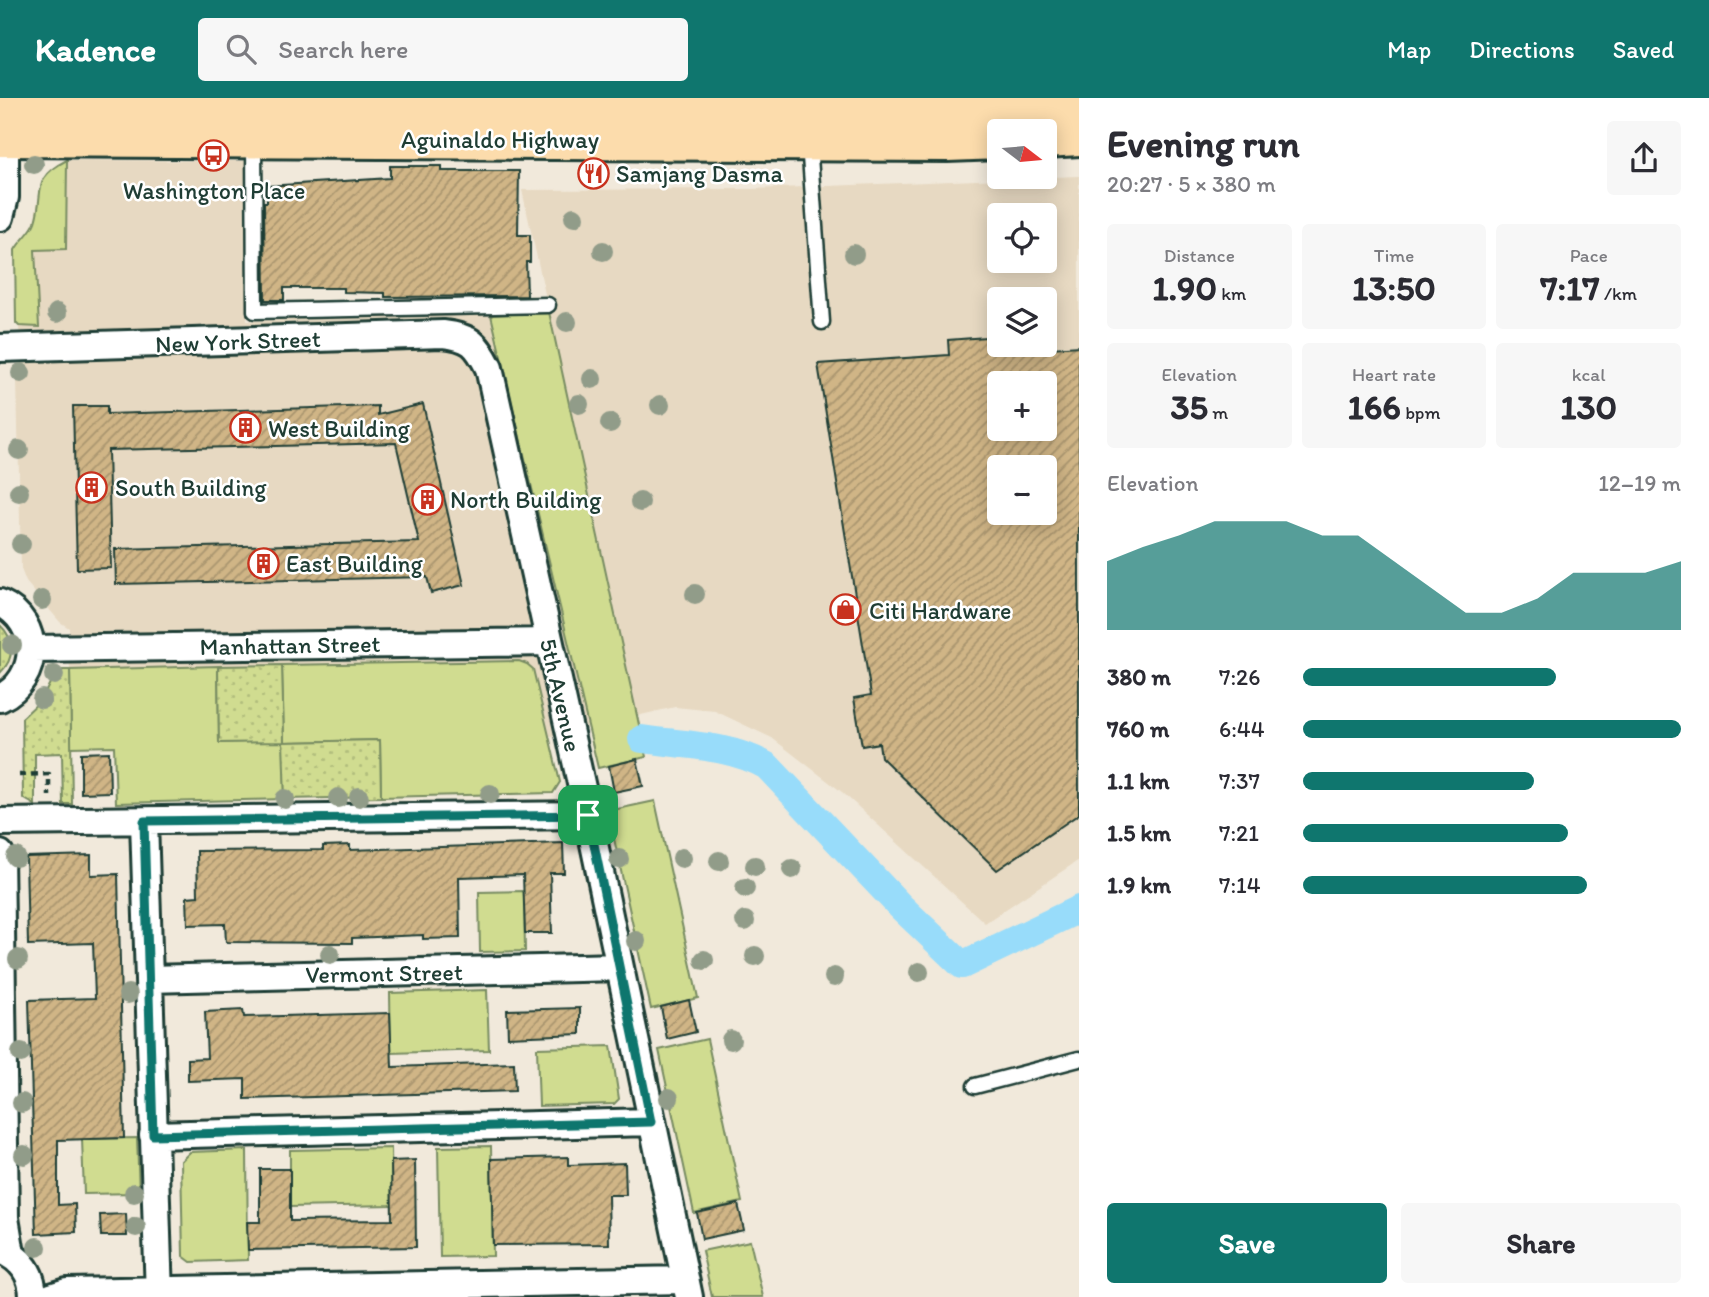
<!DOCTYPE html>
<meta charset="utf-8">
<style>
:root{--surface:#fff;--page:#f7f7f7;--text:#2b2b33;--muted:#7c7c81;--accent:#0f766e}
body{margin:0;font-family:Itim,sans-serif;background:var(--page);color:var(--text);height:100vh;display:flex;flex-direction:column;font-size:26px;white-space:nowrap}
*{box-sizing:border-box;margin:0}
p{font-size:23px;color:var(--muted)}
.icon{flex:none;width:38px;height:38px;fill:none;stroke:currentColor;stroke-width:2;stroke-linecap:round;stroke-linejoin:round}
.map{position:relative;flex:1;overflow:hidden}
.side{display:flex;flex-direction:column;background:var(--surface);width:630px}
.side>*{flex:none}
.needle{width:46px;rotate:106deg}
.buttons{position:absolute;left:987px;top:21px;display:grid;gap:14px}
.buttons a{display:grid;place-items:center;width:70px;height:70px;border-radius:7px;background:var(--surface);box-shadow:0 4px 18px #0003;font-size:35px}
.pin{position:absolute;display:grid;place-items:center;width:60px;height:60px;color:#fff;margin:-30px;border-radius:14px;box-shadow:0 4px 10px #0006}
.round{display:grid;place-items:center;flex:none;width:74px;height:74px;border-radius:7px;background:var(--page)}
.overview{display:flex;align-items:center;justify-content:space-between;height:119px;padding:0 28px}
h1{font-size:38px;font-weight:800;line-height:52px}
.metrics{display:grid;grid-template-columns:repeat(3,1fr);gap:10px;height:119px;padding:7px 28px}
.metrics div{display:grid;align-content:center;border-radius:7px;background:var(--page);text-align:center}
.metrics b{font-size:35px;font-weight:800}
.metrics small{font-size:19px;font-weight:400}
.metrics p{font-size:19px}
.chart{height:196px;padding:14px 28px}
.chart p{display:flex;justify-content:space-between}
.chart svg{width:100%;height:126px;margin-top:7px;fill:var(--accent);opacity:.7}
.cta{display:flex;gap:14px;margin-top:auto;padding:14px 28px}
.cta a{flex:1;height:80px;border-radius:7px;background:var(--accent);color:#fff;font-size:28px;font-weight:800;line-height:80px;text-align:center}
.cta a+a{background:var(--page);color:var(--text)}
ul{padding:0 28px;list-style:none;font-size:23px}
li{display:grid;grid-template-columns:112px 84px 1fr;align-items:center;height:52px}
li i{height:18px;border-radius:9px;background:var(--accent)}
header{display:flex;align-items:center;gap:42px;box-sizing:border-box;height:98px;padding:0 35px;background:var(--accent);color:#fff}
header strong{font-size:33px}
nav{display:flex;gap:38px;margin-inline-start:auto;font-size:24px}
.search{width:490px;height:63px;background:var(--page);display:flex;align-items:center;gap:18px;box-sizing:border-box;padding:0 24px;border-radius:7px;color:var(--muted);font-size:26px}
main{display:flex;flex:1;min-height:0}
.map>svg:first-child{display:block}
</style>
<header>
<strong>Kadence</strong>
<div class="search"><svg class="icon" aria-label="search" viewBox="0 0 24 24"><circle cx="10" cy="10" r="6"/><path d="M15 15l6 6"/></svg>Search here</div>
<nav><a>Map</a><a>Directions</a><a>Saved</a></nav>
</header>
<main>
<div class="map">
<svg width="1079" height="1199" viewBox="0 0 1079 1199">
<defs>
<pattern id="garden-dots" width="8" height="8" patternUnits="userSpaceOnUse" patternTransform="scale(1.75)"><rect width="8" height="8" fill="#d0dc90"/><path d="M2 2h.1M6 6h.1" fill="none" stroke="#b2be7d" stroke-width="1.8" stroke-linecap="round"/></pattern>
<pattern id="building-hatch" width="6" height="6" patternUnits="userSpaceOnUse" patternTransform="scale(1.75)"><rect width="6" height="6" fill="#d0b586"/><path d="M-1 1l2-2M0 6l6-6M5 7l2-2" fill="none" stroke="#a8946e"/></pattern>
</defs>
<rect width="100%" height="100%" fill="#f1e9db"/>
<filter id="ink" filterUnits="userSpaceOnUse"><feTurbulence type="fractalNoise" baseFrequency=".0143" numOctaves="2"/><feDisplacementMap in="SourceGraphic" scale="14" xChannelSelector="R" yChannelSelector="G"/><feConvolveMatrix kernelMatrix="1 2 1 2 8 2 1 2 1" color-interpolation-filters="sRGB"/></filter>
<g filter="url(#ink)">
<path fill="#e7d9c2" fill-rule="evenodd" d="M67 62 248 63 247 223 549 214 522 92 751 91 1079 78V762L985 825 842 694 772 640 715 613 675 609 552 638 72 649 71 654 22 655V620L42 601 54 577 61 572H70L69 530 60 524 26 484 21 471 17 281 21 274 19 228 16 225 15 152 27 138 34 125 41 85 49 72ZM999 117H1045V163H999ZM999 201H1045V247H999ZM999 285H1045V331H999ZM999 369H1045V415H999Z"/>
<path fill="#d0dc90" stroke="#788c62" stroke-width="2" d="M67 62 66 151 35 152 39 229 19 228 16 225 15 152C21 141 31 135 35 124 45 92 30 81 67 62Z
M549 214 646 659 598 670 491 217Z
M519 563 527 566 533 571 560 684 553 695 381 699 380 642 284 644 285 701 116 705 114 648 71 649 70 572 218 568 219 645 284 643 282 567Z
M655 703 698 900 651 911 608 713Z
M524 793 525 853 480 854 479 794Z
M487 892 489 952 391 955 390 895Z
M707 941 742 1104 694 1115 659 952Z
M611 948 619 1001 614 1006 539 1008 537 950Z
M137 1040 139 1095 84 1096 82 1041Z
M491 1048 493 1158 440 1159 438 1049Z
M391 1050 392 1107 290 1109V1052Z
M247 1052 248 1162 191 1164 183 1158 181 1063 190 1054Z
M750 1143 763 1199H712L702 1153Z"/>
<path fill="url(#garden-dots)" stroke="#788c62" stroke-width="2" d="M0 527C15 541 15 561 0 575Z
M282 567 284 644 380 642 381 699 285 701 283 644 219 645 218 568Z
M61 572H70L72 706H63L62 655 35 656V707L23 700 22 620 42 601 54 577Z"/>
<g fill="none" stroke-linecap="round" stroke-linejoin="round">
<path stroke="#98dcfa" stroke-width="28" d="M642 641C684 647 730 647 767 668L900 808 962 867 1079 811"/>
</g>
<path fill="url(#building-hatch)" stroke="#1f3d34" stroke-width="2" fill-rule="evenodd" d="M390 68H442V73H519L518 137H530V164H526L527 198 385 199V195L344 194V190H284V202H265L264 104H267V88L390 80Z
M999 238V247H1007V253L1079 248V716L997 772 881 659 879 645 862 648 854 600 871 597 818 266 949 257 948 242ZM999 285H1045V331H999ZM999 369H1045V415H999Z
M423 306 464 487 431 495 427 479 116 486 115 451 419 444 396 345 108 352 111 470 77 471 73 308H107V316L378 308V317Z
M109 654 110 694 81 695V655Z
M637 661 643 688 614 694 609 668Z
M563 745 564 775H550L552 835H525L523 777 459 779 460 840 423 841V837L352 840V845L226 844 225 826 188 827 187 799 198 798 197 753 323 752V748L350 747V752Z
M91 757V777L118 776 124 1040 58 1042V1107L75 1106 76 1134 36 1136 29 902 95 900 93 845 28 847 26 759Z
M689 902 696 934 667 941 661 909Z
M580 910V936L508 939 507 912Z
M243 912 244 919 390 915 392 969 514 965 515 993 245 1001V981L188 983V961L207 960 205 914Z
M568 1059V1067L625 1065 626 1097H608L609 1146 493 1147 491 1061Z
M415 1062 416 1149 248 1152 247 1124H260V1071H290V1123L392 1122 391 1063Z
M738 1106 744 1132 702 1141 697 1115Z
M126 1116 127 1138H101L100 1117Z"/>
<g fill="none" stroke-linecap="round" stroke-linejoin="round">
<defs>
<path id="lane" d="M254 40 255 213 548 207
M809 45 822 224
M975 988 1079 961"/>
<path id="street" d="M0 119 5 99V24
M0 250 443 236C471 239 477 246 489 270L588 717 689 1199
M0 505C42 524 40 581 0 600
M32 551 549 544
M144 723 159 1199
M0 724 588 717
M0 756 5 1120 11 1156
M149 881 619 869
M153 1037 651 1024
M0 1152C22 1160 33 1176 33 1199
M51 1199 67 1194 685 1182"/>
<path id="primary" d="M0 3 763 9H993L1079 3
M0 39 947 44 999 42
M1045 40 1079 38"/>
</defs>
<use href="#lane" stroke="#1f3d34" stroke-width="19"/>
<use href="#street" stroke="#1f3d34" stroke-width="32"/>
<use href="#primary" stroke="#1f3d34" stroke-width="44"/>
<path stroke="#1f3d34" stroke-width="4.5" stroke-dasharray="7 5" stroke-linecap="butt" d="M19 677 49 676V698"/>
<use href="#lane" stroke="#fff" stroke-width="14"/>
<use href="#street" stroke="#fff" stroke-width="26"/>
<use href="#primary" stroke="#fcdcac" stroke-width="38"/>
</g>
<g fill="#919c89">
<circle cx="34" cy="66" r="10"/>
<circle cx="574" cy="119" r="10"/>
<circle cx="603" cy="153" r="10"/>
<circle cx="854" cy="156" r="10"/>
<circle cx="57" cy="215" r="10"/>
<circle cx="567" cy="224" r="10"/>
<circle cx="21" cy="275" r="10"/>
<circle cx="592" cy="281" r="10"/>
<circle cx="579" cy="306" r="10"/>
<circle cx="660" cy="307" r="10"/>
<circle cx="610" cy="325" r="10"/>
<circle cx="19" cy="352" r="10"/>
<circle cx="19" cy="394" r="10"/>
<circle cx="640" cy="404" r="10"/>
<circle cx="21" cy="446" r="10"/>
<circle cx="695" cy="496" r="10"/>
<circle cx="42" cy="502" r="10"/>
<circle cx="12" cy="547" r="10"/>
<circle cx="54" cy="577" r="10"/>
<circle cx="42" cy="601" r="10"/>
<circle cx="490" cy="696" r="10"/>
<circle cx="359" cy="699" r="10"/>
<circle cx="338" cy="700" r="10"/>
<circle cx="285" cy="701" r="10"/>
<circle cx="16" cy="759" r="10"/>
<circle cx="682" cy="760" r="10"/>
<circle cx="619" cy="761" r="10"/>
<circle cx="719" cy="763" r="10"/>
<circle cx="755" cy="768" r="10"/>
<circle cx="792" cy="771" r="10"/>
<circle cx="745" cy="790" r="10"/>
<circle cx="745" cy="823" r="10"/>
<circle cx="636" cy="843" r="10"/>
<circle cx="330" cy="856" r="10"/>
<circle cx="755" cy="858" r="10"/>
<circle cx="18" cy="861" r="10"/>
<circle cx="704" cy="862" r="10"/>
<circle cx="919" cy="874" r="10"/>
<circle cx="834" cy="879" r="10"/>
<circle cx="128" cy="896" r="10"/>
<circle cx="731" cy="942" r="10"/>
<circle cx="21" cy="955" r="10"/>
<circle cx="669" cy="1000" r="10"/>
<circle cx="22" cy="1005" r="10"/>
<circle cx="24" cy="1057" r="10"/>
<circle cx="134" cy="1095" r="10"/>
<circle cx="136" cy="1129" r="10"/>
<circle cx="37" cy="1149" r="10"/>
</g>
</g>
<g fill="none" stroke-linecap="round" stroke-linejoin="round" filter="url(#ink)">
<defs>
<path id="route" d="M588 717 651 1024 153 1037 144 723Z"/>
</defs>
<use href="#route" stroke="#fff" stroke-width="14"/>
<use href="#route" stroke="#0f766e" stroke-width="9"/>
</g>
<defs>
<symbol id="bus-ring" viewBox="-11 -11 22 22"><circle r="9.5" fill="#fff" stroke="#c8321e" stroke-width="1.5"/><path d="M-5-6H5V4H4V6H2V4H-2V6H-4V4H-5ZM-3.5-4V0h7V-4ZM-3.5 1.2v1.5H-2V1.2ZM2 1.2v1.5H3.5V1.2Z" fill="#c8321e"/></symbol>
<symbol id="restaurant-ring" viewBox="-11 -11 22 22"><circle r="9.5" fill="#fff" stroke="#c8321e" stroke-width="1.5"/><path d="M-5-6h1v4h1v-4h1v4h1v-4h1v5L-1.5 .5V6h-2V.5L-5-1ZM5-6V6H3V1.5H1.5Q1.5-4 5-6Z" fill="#c8321e"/></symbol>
<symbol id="building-ring" viewBox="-11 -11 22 22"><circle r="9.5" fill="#fff" stroke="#c8321e" stroke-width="1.5"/><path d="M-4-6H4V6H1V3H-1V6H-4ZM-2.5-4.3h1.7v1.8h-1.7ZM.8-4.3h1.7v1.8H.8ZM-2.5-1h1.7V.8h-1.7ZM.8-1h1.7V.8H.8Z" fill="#c8321e"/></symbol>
<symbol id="shop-ring" viewBox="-11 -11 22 22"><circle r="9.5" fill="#fff" stroke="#c8321e" stroke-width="1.5"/><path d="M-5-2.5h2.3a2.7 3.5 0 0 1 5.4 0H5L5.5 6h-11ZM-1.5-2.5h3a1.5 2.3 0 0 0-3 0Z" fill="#c8321e"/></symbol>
</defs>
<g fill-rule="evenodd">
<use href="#bus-ring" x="196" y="40" width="35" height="35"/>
<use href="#restaurant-ring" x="576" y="58" width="35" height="35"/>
<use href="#building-ring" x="228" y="312" width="35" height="35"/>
<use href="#building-ring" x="74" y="372" width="35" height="35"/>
<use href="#building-ring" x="410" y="384" width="35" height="35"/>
<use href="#building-ring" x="246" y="448" width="35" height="35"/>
<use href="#shop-ring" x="828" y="494" width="35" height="35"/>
</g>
<g text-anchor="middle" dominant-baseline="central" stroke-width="5" stroke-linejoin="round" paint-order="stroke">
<g font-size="24" fill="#1f3d34" stroke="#fff">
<text x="500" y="41">Aguinaldo Highway</text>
<text transform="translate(238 243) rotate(-2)">New York Street</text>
<text transform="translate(290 547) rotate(-1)">Manhattan Street</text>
<text transform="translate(561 597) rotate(77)">5th Avenue</text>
<text transform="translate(384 875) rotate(-1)">Vermont Street</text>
</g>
<g font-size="24" fill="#1f3d34" stroke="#fff" text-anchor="start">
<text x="616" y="75">Samjang Dasma</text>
<text x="214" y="92" text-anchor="middle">Washington Place</text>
<text x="268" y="330">West Building</text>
<text x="115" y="389">South Building</text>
<text x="450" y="401">North Building</text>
<text x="286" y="465">East Building</text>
<text x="869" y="512">Citi Hardware</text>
</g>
</g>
</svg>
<div class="buttons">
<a><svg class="needle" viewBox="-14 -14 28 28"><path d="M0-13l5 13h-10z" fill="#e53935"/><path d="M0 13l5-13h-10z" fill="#7c7c81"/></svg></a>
<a><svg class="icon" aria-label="locate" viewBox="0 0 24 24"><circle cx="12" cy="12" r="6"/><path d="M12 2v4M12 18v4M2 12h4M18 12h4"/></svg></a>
<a><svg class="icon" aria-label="layers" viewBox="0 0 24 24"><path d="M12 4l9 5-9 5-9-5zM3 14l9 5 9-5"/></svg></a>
<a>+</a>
<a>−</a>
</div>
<div class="pin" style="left:588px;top:717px;background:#1e9e55"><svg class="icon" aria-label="arrive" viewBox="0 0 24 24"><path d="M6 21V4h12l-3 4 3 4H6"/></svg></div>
</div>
<section class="side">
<div class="overview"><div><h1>Evening run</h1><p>20:27 · 5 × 380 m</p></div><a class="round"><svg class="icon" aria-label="share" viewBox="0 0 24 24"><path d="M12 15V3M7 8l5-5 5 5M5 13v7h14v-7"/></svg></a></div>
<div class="metrics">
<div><p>Distance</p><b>1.90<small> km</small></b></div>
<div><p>Time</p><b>13:50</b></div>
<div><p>Pace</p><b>7:17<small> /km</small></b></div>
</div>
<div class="metrics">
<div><p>Elevation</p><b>35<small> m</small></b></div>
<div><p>Heart rate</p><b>166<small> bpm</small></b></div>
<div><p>kcal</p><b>130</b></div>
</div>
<div class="chart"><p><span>Elevation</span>12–19 m</p>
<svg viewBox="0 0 160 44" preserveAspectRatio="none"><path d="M0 44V20L10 15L20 11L30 6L40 6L50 6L60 11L70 11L80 20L90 29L100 38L110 38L120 33L130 24L140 24L150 24L160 20V44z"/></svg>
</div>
<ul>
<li><b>380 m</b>7:26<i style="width:67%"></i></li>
<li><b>760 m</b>6:44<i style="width:100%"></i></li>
<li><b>1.1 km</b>7:37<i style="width:61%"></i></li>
<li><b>1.5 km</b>7:21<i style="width:70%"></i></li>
<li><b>1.9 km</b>7:14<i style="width:75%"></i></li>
</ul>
<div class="cta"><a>Save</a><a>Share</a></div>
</section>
</main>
